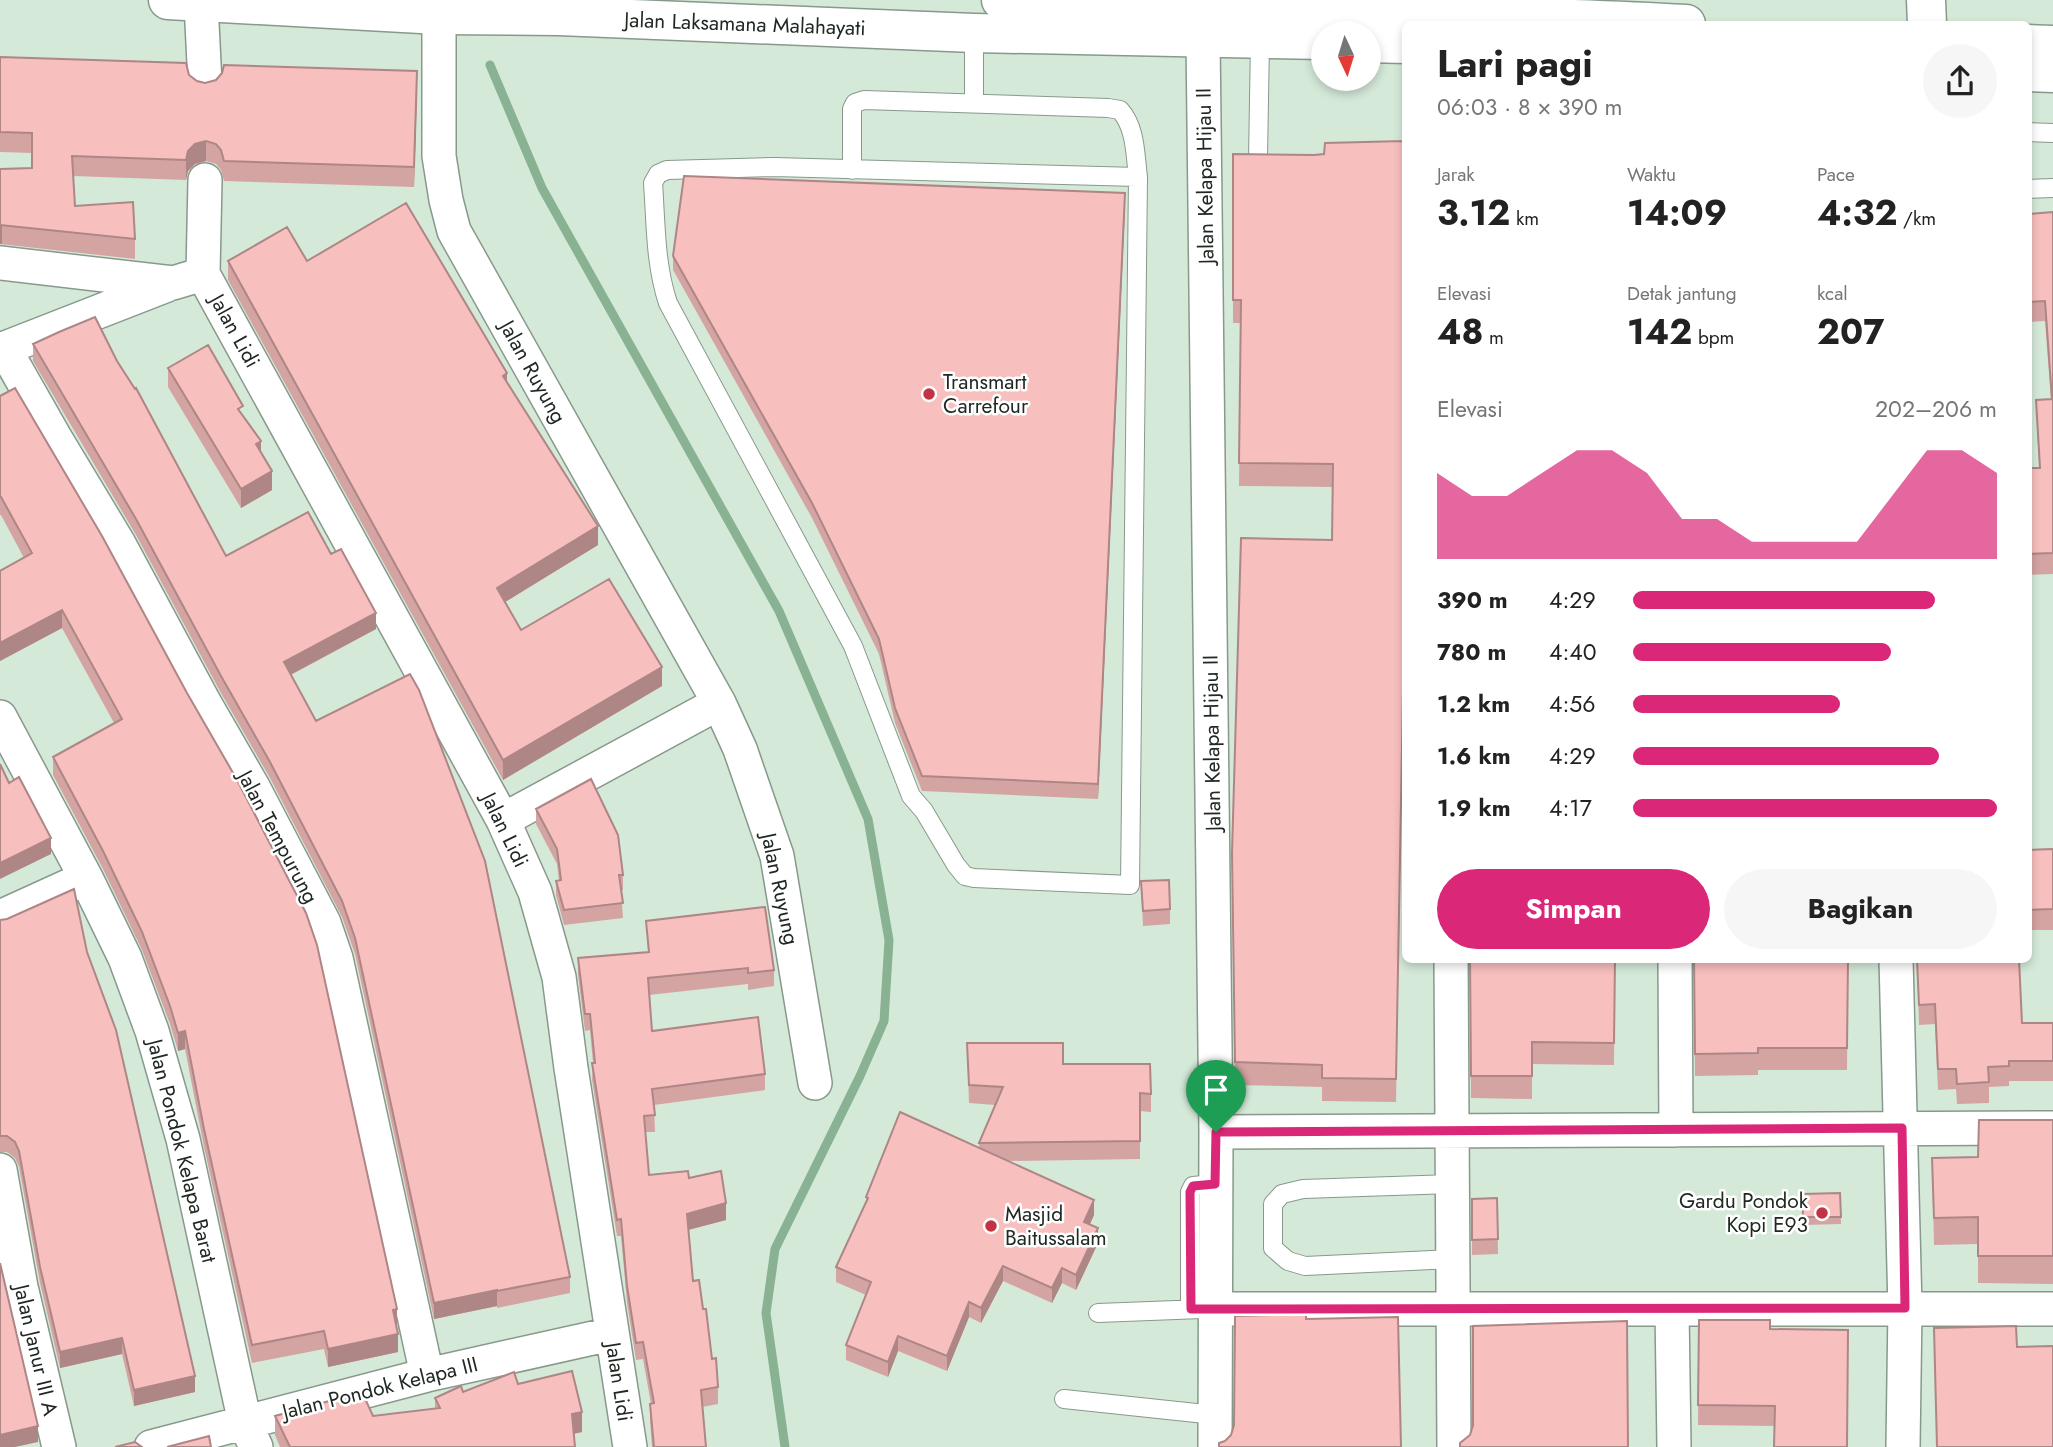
<!DOCTYPE html>
<html lang="id">
<meta charset="utf-8">
<style>
:root{--surface:#fff;--page:#f6f6f6;--text:#222;--muted:#767676;--accent:#db2777}
body{margin:0;font-family:Jost,sans-serif;background:var(--page);color:var(--text);height:100vh;display:flex;flex-direction:column;font-size:26px;white-space:nowrap}
*{box-sizing:border-box;margin:0}
p{font-size:23px;color:var(--muted)}
.icon{flex:none;width:38px;height:38px;fill:none;stroke:currentColor;stroke-width:2;stroke-linecap:round;stroke-linejoin:round}
.map{position:relative;flex:1;overflow:hidden}
.side{position:absolute;left:1402px;top:21px;width:630px;height:942px;display:flex;flex-direction:column;background:var(--surface);border-radius:10px;box-shadow:0 4px 10px #0003}
.side>*{flex:none}
.needle{width:46px;rotate:176deg}
.tools{position:absolute;left:1311px;top:21px;display:grid;gap:14px}
.tools a{display:grid;place-items:center;width:70px;height:70px;border-radius:50%;background:var(--surface);box-shadow:0 4px 10px #0003;font-size:35px}
.pin{position:absolute;display:grid;place-items:center;width:60px;height:60px;color:#fff;margin:-72px -30px;border-radius:50% 50% 50% 0;rotate:-45deg;box-shadow:0 0 7px #0007}
.pin .icon{rotate:45deg}
.round{display:grid;place-items:center;flex:none;width:74px;height:74px;border-radius:37px;background:var(--page)}
.head{display:flex;align-items:center;justify-content:space-between;height:119px;padding:0 35px}
h1{font-size:38px;font-weight:700;line-height:52px}
.metrics{display:grid;grid-template-columns:repeat(3,1fr);gap:10px;height:119px;padding:7px 35px}
.metrics div{display:grid;align-content:center}
.metrics b{font-size:35px;font-weight:700}
.metrics small{font-size:19px;font-weight:400}
.metrics p{font-size:19px}
.chart{height:196px;padding:14px 35px}
.chart p{display:flex;justify-content:space-between}
.chart svg{width:100%;height:126px;margin-top:7px;fill:var(--accent);opacity:.7}
.cta{display:flex;gap:14px;margin-top:auto;padding:14px 35px}
.cta a{flex:1;height:80px;border-radius:42px;background:var(--accent);color:#fff;font-size:28px;font-weight:700;line-height:80px;text-align:center}
.cta a+a{background:var(--page);color:var(--text)}
ul{padding:0 35px;list-style:none;font-size:23px}
li{display:grid;grid-template-columns:112px 84px 1fr;align-items:center;height:52px}
li i{height:18px;border-radius:9px;background:var(--accent)}
.map>svg:first-child{display:block}
</style>
<div class="map">
<svg width="2053" height="1447" viewBox="0 0 2053 1447">
<rect width="100%" height="100%" fill="#d5e9d9"/>
<g fill="none" stroke-linecap="round" stroke-linejoin="round">
<path stroke="#88b292" stroke-width="9" d="M490 65 542 188 779 611 868 819 889 940 884 1021 860 1076 775 1249 766 1313 785 1447"/>
<defs>
<path id="service" d="M974 33V103
M1260 40 1258 159 1264 165 1275 166
M2028 132 2053 133
M852 170V109L855 103 864 100 1108 108 1120 110C1136 128 1135 154 1138 177L1130 885 974 878 965 876 956 865 924 811 911 796 853 646 668 303C655 264 656 224 653 183L658 174 667 170 775 167 1138 177
M2028 189 2053 188
M1452 1184 1303 1189 1282 1194 1273 1204V1248L1288 1261 1305 1266 1453 1259
M1190 1309V1192L1193 1186 1215 1184
M1098 1313 1202 1309
M1064 1399 1215 1415"/>
<path id="minor" d="M201 3 205 84
M439 15V156L446 200 454 231 719 703 740 749 777 856 815 1083
M1203 38 1216 1132 1215 1447
M0 263 173 283 203 274
M203 274 503 820 535 892 559 977 571 1068 630 1447
M203 274 205 180
M4 348 54 436 119 544 204 702 253 787 324 923 336 958 427 1375
M0 350 167 285
M0 717 86 878 125 958 152 1031 183 1139 245 1423 256 1447
M503 820 719 703
M0 917 86 878
M1451 959 1454 1447
M1675 959 1676 1130
M1896 959 1905 1308 1903 1447
M1216 1132 2053 1128
M0 1170 21 1287 59 1447
M1214 1309H2053
M1672 1309 1674 1447
M151 1447 427 1375 611 1334"/>
<path id="tertiary" d="M1926 0 1927 24"/>
<path id="primary" d="M168 0 439 15 559 16 974 33 1323 40
M1368 43 1405 44
M2028 72 2053 73"/>
<path id="motorway" d="M1001 0C1085 4 1168 8 1251 10 1396 14 1541 16 1686 24
M2028 44 2053 45"/>
</defs>
<use href="#service" stroke="#87998b" stroke-width="20"/>
<use href="#minor" stroke="#87998b" stroke-width="36"/>
<use href="#tertiary" stroke="#87998b" stroke-width="41"/>
<use href="#primary" stroke="#87998b" stroke-width="41"/>
<use href="#motorway" stroke="#87998b" stroke-width="41"/>
<use href="#service" stroke="#fff" stroke-width="18"/>
<use href="#minor" stroke="#fff" stroke-width="33"/>
<use href="#tertiary" stroke="#fff" stroke-width="38"/>
<use href="#primary" stroke="#fff" stroke-width="38"/>
<use href="#motorway" stroke="#fff" stroke-width="38"/>
</g>
<path fill="#d4a4a3" d="M0 57 189 75 197 81 205 83 417 91 414 187 224 181 221 170 216 164 206 161 195 164 188 171 186 180 73 176 75 206 135 239V259L0 244V169L32 168V153L0 152Z
M1233 154 1405 602 1396 1102 1322 1101V1087L1235 1085 1232 853 1332 540 1333 487 1239 486 1241 323H1233Z
M1125 208 1098 799 922 791 895 723 879 654 812 518 673 270V256Z
M2053 212V574L2028 575V468H2039L2036 400 2051 399 2045 321 2028 322V214Z
M228 261H307L507 384 598 545 505 602 521 630 662 686 503 780 228 280Z
M33 344 117 361 226 556 331 554 376 629 291 675 316 721 570 1277V1293L497 1308V1306L434 1319 355 954 342 917 270 778 221 693 136 535 33 361Z
M168 368 243 415 261 452 272 490 241 508 168 387Z
M0 396 397 1327 398 1352 328 1367 324 1349 252 1363 204 1147 185 1049 178 1051 170 1024 142 950 103 869 53 775V757L114 723 62 628 0 661V571L24 558 1 515H0Z
M536 809 623 875V890H621L623 918 564 925 556 895V881L559 880 557 864 536 824Z
M2053 849V930H2028V850Z
M1141 881 1170 909V924L1143 926Z
M0 920 87 952 195 1392 134 1406 122 1354 60 1368 40 1283 19 1167 15 1158 7 1152H0Z
M646 921 774 970V986L748 990V984L649 995 652 1031 765 1074V1090L654 1105 655 1132H645L649 1175 689 1178 726 1220 689 1230 693 1281 718 1387V1404L702 1407 706 1447H652L650 1420 651 1404 643 1359 636 1360 627 1303 621 1236H617L592 1080 593 1063 590 1030 585 1031 578 975V958L648 952Z
M1470 959H1615L1614 1065 1532 1064V1099L1471 1098Z
M1694 959H1848L1847 1070H1758V1075L1695 1076Z
M1917 959H2022V963H2019L2022 1023H2053V1081H2009V1086L1989 1087V1103L1957 1104 1956 1089 1938 1090 1935 1024 1919 1025Z
M967 1043 1063 1064 1151 1094V1112L1140 1111V1159L1008 1161 1094 1215 1090 1224 1098 1243 1076 1290 1062 1283 1052 1303 1003 1281 981 1323 969 1317 947 1371 898 1351 888 1377 846 1360V1345L866 1295 836 1282V1267L866 1203V1197L979 1148V1143L995 1105 969 1103Z
M2053 1120V1284L1978 1283V1244L1934 1245 1932 1158 1978 1157Z
M1840 1193 1841 1224 1803 1225 1802 1194Z
M1497 1198 1498 1254 1472 1255V1199Z
M1699 1320 1770 1329 1848 1330 1774 1426 1698 1425Z
M518 1384 582 1432 574 1434 575 1447H280L275 1435V1416H373L435 1409V1398L463 1392Z"/>
<path fill="#ad8685" d="M417 71V91L414 187V167Z
M206 141V161L195 164 188 171 186 180V160L188 151 195 144Z
M1125 193V208L1098 799V784Z
M2 224V244H0V225Z
M507 373V392L503 376Z
M261 441V459L256 444Z
M272 471V490L241 508V489Z
M598 526V545L497 607V588Z
M62 610V628L0 661V643Z
M376 613V629L284 678V662Z
M662 667V686L503 780V760Z
M51 838V854L0 879V863Z
M185 1031V1049L178 1051V1033Z
M1094 1200V1215L1084 1237V1222Z
M726 1203V1220L687 1230V1214Z
M1098 1228V1243L1076 1290V1275Z
M1003 1266V1281L981 1323V1308Z
M1062 1268V1283L1052 1303V1288Z
M497 1290V1306L434 1319V1303Z
M969 1302V1317L947 1371V1356Z
M397 1309V1327L393 1328V1310Z
M398 1334V1352L328 1367V1349Z
M898 1336V1351L888 1377V1362Z
M122 1338V1354L60 1368V1352Z
M195 1376V1392L134 1406V1390Z
M582 1412V1432L572 1434V1414Z
M38 1426V1442L15 1447H0V1435Z"/>
<path fill="#f7bfbe" stroke="#ad8685" stroke-width="2" d="M0 57 186 63 189 75 197 81 205 83 216 80 222 73 224 65 417 71 414 167 224 161 221 150 216 144 206 141 195 144 188 151 186 160 72 156 75 206 133 202 135 239 0 225V169L32 168V133L0 132Z
M1404 114H1405V580L1396 1079 1322 1078V1065L1235 1062 1232 853 1241 538 1332 540 1333 464 1239 463 1241 300H1233V154L1314 155 1324 154 1325 143 1404 141Z
M684 176 1125 193 1098 784 922 776 895 708 879 639 812 503 673 256Z
M406 203 507 373 503 376 598 526 497 588 521 630 609 579 662 667 503 760 228 261 287 227 307 261Z
M2053 212V553L2028 554V468H2040L2036 400 2052 399 2045 301 2028 302V214Z
M95 317 117 361 135 389 136 388 226 556 308 512 331 554 341 549 376 613 284 662 316 721 410 674 419 690 485 861 570 1277 497 1291V1290L434 1303 355 938 342 901 270 762 221 676 136 519 33 344 59 332Z
M208 345 243 406 238 409 261 441 256 444 272 471 241 489 168 368Z
M15 388 102 536 187 693 236 778 306 913 317 945 397 1309 393 1310 398 1334 328 1349 324 1331 252 1345 204 1129 185 1031 178 1033 170 1006 142 932 103 851 53 757 122 719 62 610 0 643V571L32 553 1 497H0V396Z
M0 764 9 783 19 777 51 838 0 863Z
M591 779 618 835 623 875H619L623 903 564 910 556 881 561 880 557 849 536 809Z
M2053 849V909L2028 910V850Z
M1169 880 1170 909 1143 911 1141 881Z
M74 889 87 952 116 1030 195 1376 134 1390 122 1338 60 1352 40 1267 19 1151 15 1142 7 1136H0V920L7 919Z
M765 907 774 970 748 973V968L648 978 652 1031 758 1017 765 1074 652 1089 655 1115 644 1116 649 1175 688 1171 689 1178 721 1171 726 1203 687 1214 693 1281 699 1280 703 1309H706L712 1359 716 1358 718 1387 701 1390 706 1447H654L650 1404 654 1403 643 1342 636 1343 627 1286 621 1219 617 1220 592 1063H595L590 1014H585L578 958 649 952 646 921Z
M1470 959H1615L1614 1043 1532 1042V1076H1471Z
M1694 959H1848L1847 1048H1758V1053L1695 1054Z
M1917 959H2019L2022 1023H2053V1061H2009V1066L1988 1067 1989 1082 1957 1084 1956 1069H1938L1935 1004 1919 1005Z
M967 1043H1063V1064H1150L1151 1094 1140 1093V1141L979 1143 1003 1087 969 1085Z
M900 1112 1094 1200 1084 1222 1098 1228 1076 1275 1062 1268 1052 1288 1003 1266 981 1308 969 1302 947 1356 898 1336 888 1362 846 1345 871 1282 836 1267 868 1198 866 1197Z
M1979 1120H2053V1256H1978V1217L1934 1218 1932 1158 1978 1157Z
M1840 1193 1841 1217H1803L1802 1194Z
M1497 1198 1498 1239 1472 1240V1199Z
M0 1263 38 1426 0 1435Z
M1306 1314V1319L1398 1317 1401 1447H1219V1443L1225 1441 1231 1435 1234 1425 1235 1316Z
M1699 1320H1770V1329L1848 1330 1847 1447H1774L1775 1406 1698 1405Z
M1627 1321 1628 1447H1460V1443L1470 1435 1473 1425V1326Z
M2016 1326 2017 1347 2053 1346V1447H1937L1934 1328Z
M572 1371 582 1412 572 1414 575 1447H290L275 1416 362 1392 373 1416 440 1408 435 1398 461 1386 463 1392 514 1372 518 1384Z
M209 1436 211 1447H167Z
M135 1442 142 1447H115Z"/>
<g fill="none" stroke-linecap="round" stroke-linejoin="round">
<defs>
<path id="route" d="M1902 1128 1905 1308 1191 1309 1190 1192 1193 1186 1215 1184 1216 1132Z"/>
</defs>
<use href="#route" stroke="#fff" stroke-width="14"/>
<use href="#route" stroke="#db2777" stroke-width="9"/>
</g>
<g fill="#c33344" stroke="#fff" stroke-width="2.5">
<circle cx="929" cy="394" r="7"/>
<circle cx="1822" cy="1213" r="7"/>
<circle cx="991" cy="1226" r="7"/>
</g>
<g text-anchor="middle" dominant-baseline="central" stroke-width="5" stroke-linejoin="round" paint-order="stroke">
<g font-size="21" fill="#202822" stroke="#fff">
<text transform="translate(745 24) rotate(2)">Jalan Laksamana Malahayati</text>
<text transform="translate(1205 176) rotate(-91)">Jalan Kelapa Hijau II</text>
<text transform="translate(235 331) rotate(61)">Jalan Lidi</text>
<text transform="translate(533 372) rotate(61)">Jalan Ruyung</text>
<text transform="translate(1212 743) rotate(-91)">Jalan Kelapa Hijau II</text>
<text transform="translate(505 830) rotate(64)">Jalan Lidi</text>
<text transform="translate(278 837) rotate(62)">Jalan Tempurung</text>
<text transform="translate(780 889) rotate(78)">Jalan Ruyung</text>
<text transform="translate(182 1151) rotate(76)">Jalan Pondok Kelapa Barat</text>
<text transform="translate(36 1350) rotate(77)">Jalan Janur III A</text>
<text transform="translate(619 1382) rotate(81)">Jalan Lidi</text>
<text transform="translate(380 1388) rotate(-14)">Jalan Pondok Kelapa III</text>
</g>
<g font-size="21" fill="#202822" stroke="#fff" text-anchor="start">
<text x="943" y="382">Transmart<tspan x="943" dy="24">Carrefour</tspan></text>
<text x="1808" y="1201" text-anchor="end">Gardu Pondok<tspan x="1808" dy="24">Kopi E93</tspan></text>
<text x="1005" y="1214">Masjid<tspan x="1005" dy="24">Baitussalam</tspan></text>
</g>
</g>
</svg>
<div class="tools">
<a><svg class="needle" viewBox="-14 -14 28 28"><path d="M0-13l5 13h-10z" fill="#e53935"/><path d="M0 13l5-13h-10z" fill="#767676"/></svg></a>
</div>
<div class="pin" style="left:1216px;top:1132px;background:#1e9e55"><svg class="icon" aria-label="arrive" viewBox="0 0 24 24"><path d="M6 21V4h12l-3 4 3 4H6"/></svg></div>
<section class="side">
<div class="head"><div><h1>Lari pagi</h1><p>06:03 · 8 × 390 m</p></div><a class="round"><svg class="icon" aria-label="share" viewBox="0 0 24 24"><path d="M12 15V3M7 8l5-5 5 5M5 13v7h14v-7"/></svg></a></div>
<div class="metrics">
<div><p>Jarak</p><b>3.12<small> km</small></b></div>
<div><p>Waktu</p><b>14:09</b></div>
<div><p>Pace</p><b>4:32<small> /km</small></b></div>
</div>
<div class="metrics">
<div><p>Elevasi</p><b>48<small> m</small></b></div>
<div><p>Detak jantung</p><b>142<small> bpm</small></b></div>
<div><p>kcal</p><b>207</b></div>
</div>
<div class="chart"><p><span>Elevasi</span>202–206 m</p>
<svg viewBox="0 0 160 44" preserveAspectRatio="none"><path d="M0 44V14L10 22L20 22L30 14L40 6L50 6L60 14L70 30L80 30L90 38L100 38L110 38L120 38L130 22L140 6L150 6L160 14V44z"/></svg>
</div>
<ul>
<li><b>390 m</b>4:29<i style="width:83%"></i></li>
<li><b>780 m</b>4:40<i style="width:71%"></i></li>
<li><b>1.2 km</b>4:56<i style="width:57%"></i></li>
<li><b>1.6 km</b>4:29<i style="width:84%"></i></li>
<li><b>1.9 km</b>4:17<i style="width:100%"></i></li>
</ul>
<div class="cta"><a>Simpan</a><a>Bagikan</a></div>
</section>
</div>
